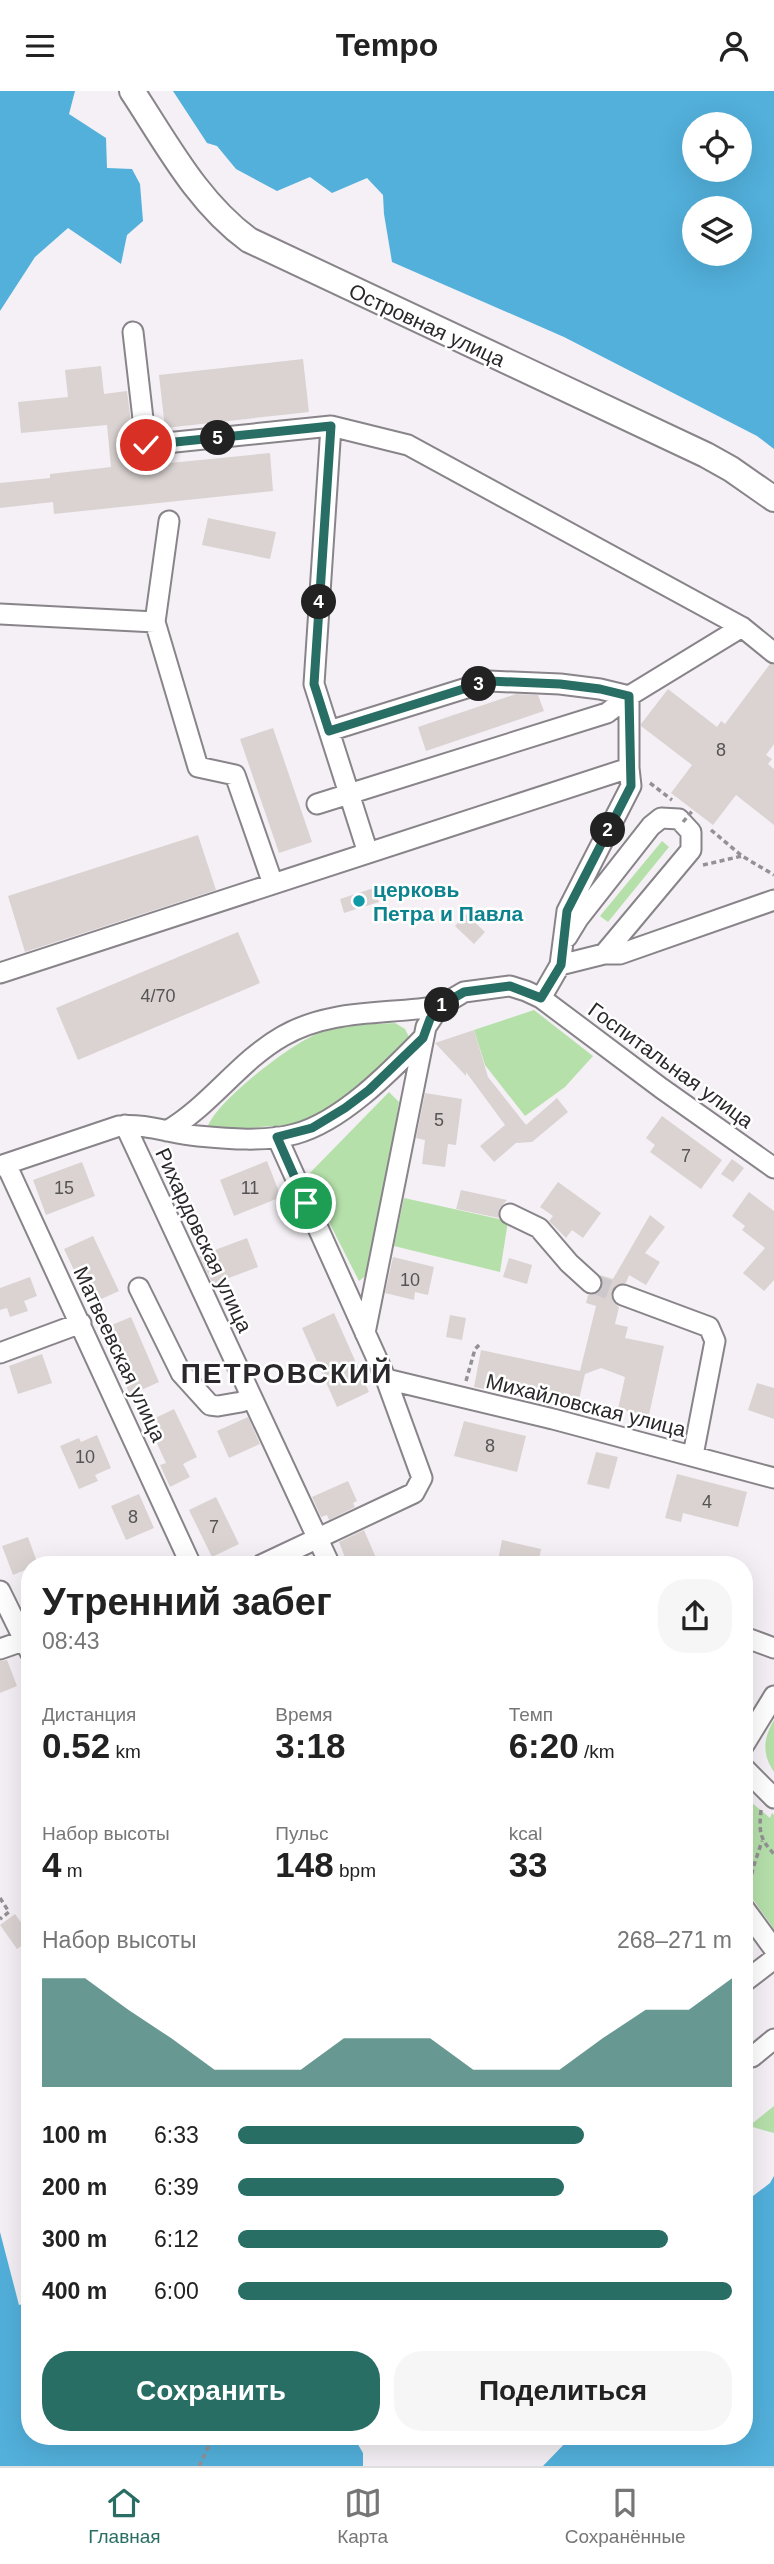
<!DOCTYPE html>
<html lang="ru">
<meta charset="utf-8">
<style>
:root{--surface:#fff;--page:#f6f6f6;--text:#222;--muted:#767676;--line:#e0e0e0;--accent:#286e64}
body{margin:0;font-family:Helvetica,sans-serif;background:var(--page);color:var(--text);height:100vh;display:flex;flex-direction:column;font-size:26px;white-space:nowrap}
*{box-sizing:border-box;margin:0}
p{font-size:23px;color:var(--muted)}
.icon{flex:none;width:38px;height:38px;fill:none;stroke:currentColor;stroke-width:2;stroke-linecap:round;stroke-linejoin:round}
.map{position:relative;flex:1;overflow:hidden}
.side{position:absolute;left:21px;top:1465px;width:732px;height:889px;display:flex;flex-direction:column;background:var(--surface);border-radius:28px;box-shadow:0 7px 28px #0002}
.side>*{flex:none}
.controls{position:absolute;left:682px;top:21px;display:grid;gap:14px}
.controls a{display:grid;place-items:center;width:70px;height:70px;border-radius:50%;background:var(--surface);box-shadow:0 7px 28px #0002;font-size:35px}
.pin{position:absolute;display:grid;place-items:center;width:60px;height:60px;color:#fff;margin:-30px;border:4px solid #fff;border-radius:50%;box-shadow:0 2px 7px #0007}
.km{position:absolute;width:35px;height:35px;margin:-18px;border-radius:50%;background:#222;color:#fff;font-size:19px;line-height:35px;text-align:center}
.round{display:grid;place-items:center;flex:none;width:74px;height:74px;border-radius:28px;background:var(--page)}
.summary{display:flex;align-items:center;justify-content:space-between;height:119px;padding:0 21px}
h1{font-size:38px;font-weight:700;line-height:52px}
.metrics{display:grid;grid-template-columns:repeat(3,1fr);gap:10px;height:119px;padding:7px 21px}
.metrics div{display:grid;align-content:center}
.metrics b{font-size:35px;font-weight:700}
.metrics small{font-size:19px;font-weight:400}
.metrics p{font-size:19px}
.chart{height:196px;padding:14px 21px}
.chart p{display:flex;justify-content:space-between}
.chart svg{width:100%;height:126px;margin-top:7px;fill:var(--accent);opacity:.7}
.primary-button{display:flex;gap:14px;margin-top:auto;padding:14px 21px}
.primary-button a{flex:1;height:80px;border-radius:28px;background:var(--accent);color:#fff;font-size:28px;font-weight:700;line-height:80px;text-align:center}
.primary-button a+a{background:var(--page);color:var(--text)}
ul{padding:0 21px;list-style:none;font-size:23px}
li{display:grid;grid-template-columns:112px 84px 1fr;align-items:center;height:52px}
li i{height:18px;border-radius:9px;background:var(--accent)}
header{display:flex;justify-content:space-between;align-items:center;height:91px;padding:0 21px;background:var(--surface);font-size:32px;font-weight:700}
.tabs{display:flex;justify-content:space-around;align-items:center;height:98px;border-top:2px solid var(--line);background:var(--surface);font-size:19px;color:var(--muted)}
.tabs a{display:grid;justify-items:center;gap:4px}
.tabs .active{color:var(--accent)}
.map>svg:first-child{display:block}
</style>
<header><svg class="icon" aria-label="menu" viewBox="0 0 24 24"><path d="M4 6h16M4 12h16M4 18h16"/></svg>Tempo<svg class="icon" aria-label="person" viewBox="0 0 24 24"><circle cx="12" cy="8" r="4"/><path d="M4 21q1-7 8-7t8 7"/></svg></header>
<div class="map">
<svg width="774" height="2375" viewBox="0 0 774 2375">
<rect width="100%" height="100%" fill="#f4f0f5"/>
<path fill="#b5e0aa" d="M662 750 669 756 608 831 600 825Z
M534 919 593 965 565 996 525 1025 485 974 474 939Z
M395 932 405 938 409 946 405 955 364 997 310 1032 212 1040 208 1035C219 1008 292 952 319 942 343 934 370 933 395 932Z
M389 1001 399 1011 372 1180 359 1190 306 1086Z
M404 1107 508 1130 500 1181 394 1155Z
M774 1629V1681C762 1663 763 1648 774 1629Z
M744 1705 770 1727 772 1722 774 1724V1838L744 1796Z
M774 2015V2042L749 2035Z"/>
<path fill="#52b0db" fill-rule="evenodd" d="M0 0H75L69 23 106 47 107 77 132 78 140 93 143 130 127 144 121 173 68 137 35 166 0 220Z
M173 0H774V358L757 345 564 246 392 171 384 123 383 104 367 87 332 102 310 86 277 100 236 78 217 55 207 52ZM740 33V79H695V33ZM740 117V163H695V117Z
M774 2085V2375H543L572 2345H744V2112L770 2092Z
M0 2141 19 2214 30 2211V2345H353L363 2362V2375H0Z"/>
<path fill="#dad3d2" d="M303 268 309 321 165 337 159 284Z
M101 275 104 303 127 300 134 355 138 363 139 375 270 362 273 400 54 423 53 411 0 417V392L50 387V383L111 376 107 334 21 342 18 311 68 306 65 279Z
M208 427 276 441 270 468 202 454Z
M770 573 774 574V653L766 664 772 668 768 673 774 678V734L736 704 713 734 671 702 692 674 641 635V633L668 598 717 636 721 630 725 633Z
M516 603 538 604 544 620 426 660 418 636Z
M273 637 312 751 279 762 240 648Z
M198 744 216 799 25 861 8 805Z
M374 797 379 811 344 822 340 808Z
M466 823 485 841 474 853 455 835Z
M238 841 260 892 78 969 56 917Z
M474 939 488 986 526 1034 557 1007 568 1021 532 1051 516 1052 494 1071 480 1055 505 1034 466 981V985L435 952Z
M425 1002 462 1008 456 1054 448 1053 445 1076 422 1073 425 1049 416 1047Z
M662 1025 722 1069 701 1098 650 1061 655 1054 646 1047Z
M732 1068 744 1077 733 1091 721 1083Z
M267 1070 281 1106 234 1125 220 1089Z
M82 1071 95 1105 46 1124 33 1089Z
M558 1091 601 1122 583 1147 572 1139 566 1147 549 1130 553 1125 540 1116Z
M461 1099 507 1109 499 1118V1127L456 1118Z
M749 1101 774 1120V1189L764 1200 743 1182 765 1157 742 1139 745 1135 732 1125Z
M650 1124 665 1136 645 1162 660 1171 646 1194 629 1184 626 1192 615 1195 611 1205 614 1212 619 1216 615 1233 628 1236 625 1247 664 1255 649 1324 618 1318 625 1286 601 1277 585 1283 577 1317 474 1296 481 1259 580 1280 596 1215 586 1212 588 1204 595 1203 600 1200 603 1194 600 1184 613 1188Z
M93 1145 119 1200 90 1213 64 1158Z
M247 1147 258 1176 213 1193 199 1165Z
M393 1166 434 1176 428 1204 415 1201 414 1209 385 1202Z
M509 1167 532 1174 527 1193 503 1186Z
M30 1186 37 1205 24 1210 28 1220 10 1226 7 1217 0 1219V1197Z
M334 1222 369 1301 337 1316 302 1237Z
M450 1224 466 1227 462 1249 446 1246Z
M131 1226 159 1291 130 1304 102 1238Z
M42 1263 52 1292 18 1303 9 1275Z
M757 1292 774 1297V1328L748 1319Z
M174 1318 197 1366 183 1373 190 1386 170 1396 160 1374 166 1372 147 1331Z
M248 1326 260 1353 229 1367 217 1340Z
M464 1330 526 1345 517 1381 454 1365Z
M97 1344 111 1377 95 1384 98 1390 79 1398 60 1355 79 1347 81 1351Z
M596 1361 618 1366 609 1398 587 1393Z
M677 1383 747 1401 738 1436 683 1422 681 1431 665 1427Z
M348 1390 357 1410 353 1412 355 1416 329 1429 327 1424 321 1426 312 1406Z
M139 1403 154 1437 126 1449 111 1415Z
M216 1406 239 1453 212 1466 189 1419Z
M364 1439 379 1474H348L339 1451Z
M28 1446 38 1474H30V1477L13 1484 2 1455Z
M502 1449 541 1458 538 1474H497Z
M7 1569 17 1595 0 1602V1570Z
M15 1823 30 1844V1849L17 1858 0 1834Z"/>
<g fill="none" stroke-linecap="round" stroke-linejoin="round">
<path stroke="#ccc8cc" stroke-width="19" stroke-dasharray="19 10" stroke-linecap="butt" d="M591 1192 623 1204"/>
<defs>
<path id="minor" d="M133 241 146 354 331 335 314 593 368 762
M331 335 408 354 742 536 774 562
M0 523 155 531 198 676 235 684 273 793
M155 531 169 430
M329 640 489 590 560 593 600 598 629 605
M317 713 607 622 629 605
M567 846 578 828 651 735 661 727 679 728 691 741V759L604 863
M560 874 604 863H620L774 809
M0 882 629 677
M541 907 560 874 567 820 631 695 629 677V605L742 536
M125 1034 330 1474
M167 1040C211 1014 239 970 283 945 332 917 387 924 440 915
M6 1073 191 1474
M0 1075 119 1035C146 1032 172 1043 198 1045 229 1048 265 1051 295 1043 341 1031 390 981 423 947
M510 1123 539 1137 569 1172 591 1192
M139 1197 181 1282 210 1314 218 1315 241 1311 251 1306
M623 1204 709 1236 715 1250 693 1364
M365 1242 426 936 440 915 464 901 510 895 526 900 541 907 661 997 774 1077
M0 1262 81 1232
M386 1288 553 1328 774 1387
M261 1474 414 1402 422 1387 386 1288 277 1046
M0 1500 30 1561
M744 1546 774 1557
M0 1558 23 1550
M744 1654 774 1605
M744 1677 774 1707
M744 1817 774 1858
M744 1891 774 1868
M752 1966 774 1948"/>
<path id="major" d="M132 0C167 53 197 111 249 149L706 364 731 378 774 408"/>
</defs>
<use href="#minor" stroke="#888489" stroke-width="23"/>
<use href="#major" stroke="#888489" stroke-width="28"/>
<path stroke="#949194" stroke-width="3.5" stroke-dasharray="5 3.5" stroke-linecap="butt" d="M650 692 672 709
M711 739 742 765 774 784
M703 774 742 765
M466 1290 475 1258 481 1252
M761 1719C759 1740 759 1747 774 1763
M749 1800 753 1777 762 1750
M0 1807 9 1821 0 1828
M199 2375 214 2345"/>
<use href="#minor" stroke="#fff" stroke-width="19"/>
<use href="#major" stroke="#fff" stroke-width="24"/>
<path stroke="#949194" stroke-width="3.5" stroke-dasharray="5 3.5" stroke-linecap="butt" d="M683 731 693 719"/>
</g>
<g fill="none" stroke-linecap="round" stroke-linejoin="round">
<defs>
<path id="route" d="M146 354 331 335 314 593 329 640 489 590 560 593 600 598 629 605 631 695 567 820 561 874 541 907 510 895 464 901 440 915 430 928 423 947 369 999 345 1017 312 1037 277 1046 306 1112"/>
</defs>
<use href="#route" stroke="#fff" stroke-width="14"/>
<use href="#route" stroke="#286e64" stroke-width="9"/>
</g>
<circle fill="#0f9aa8" stroke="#fff" stroke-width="2.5" cx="359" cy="810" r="7"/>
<g text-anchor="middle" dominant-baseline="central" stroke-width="5" stroke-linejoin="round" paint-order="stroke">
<g font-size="18" fill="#565354">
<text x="721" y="659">8</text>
<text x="158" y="905">4/70</text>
<text x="439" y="1029">5</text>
<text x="686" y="1065">7</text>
<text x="64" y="1097">15</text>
<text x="250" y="1097">11</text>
<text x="410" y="1189">10</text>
<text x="490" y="1355">8</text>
<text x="85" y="1366">10</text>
<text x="707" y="1411">4</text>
<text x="133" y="1426">8</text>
<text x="214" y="1436">7</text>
</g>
<g font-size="21" fill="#2a282a" stroke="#fff">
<text transform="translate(427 234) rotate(25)">Островная улица</text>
<text transform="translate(671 974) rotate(36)">Госпитальная улица</text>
<text transform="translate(204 1149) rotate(65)">Рихардовская улица</text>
<text transform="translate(120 1263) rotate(65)">Матвеевская улица</text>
<text transform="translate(586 1314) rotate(14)">Михайловская улица</text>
</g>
<g font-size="21" font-weight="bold" fill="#0d838f" stroke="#fff" text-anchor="start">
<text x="373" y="798">церковь<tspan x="373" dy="24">Петра и Павла</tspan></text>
</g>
<g font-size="28" font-weight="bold" letter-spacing="2" fill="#2a282a" stroke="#fff">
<text x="287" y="1282">ПЕТРОВСКИЙ</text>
</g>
</g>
</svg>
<div class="controls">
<a><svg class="icon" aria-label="locate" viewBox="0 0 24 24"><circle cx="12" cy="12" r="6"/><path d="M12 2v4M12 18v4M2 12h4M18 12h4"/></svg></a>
<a><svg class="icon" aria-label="layers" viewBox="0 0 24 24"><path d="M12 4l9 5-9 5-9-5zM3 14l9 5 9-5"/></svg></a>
</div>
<div class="pin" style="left:306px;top:1112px;background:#1e9e55"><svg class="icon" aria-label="arrive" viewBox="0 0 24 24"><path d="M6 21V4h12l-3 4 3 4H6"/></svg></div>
<div class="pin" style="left:146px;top:354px;background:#d93025"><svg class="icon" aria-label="check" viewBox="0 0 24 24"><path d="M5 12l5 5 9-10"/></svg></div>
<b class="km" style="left:442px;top:914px">1</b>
<b class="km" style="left:608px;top:739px">2</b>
<b class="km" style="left:479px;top:593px">3</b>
<b class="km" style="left:319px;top:511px">4</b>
<b class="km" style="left:218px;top:347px">5</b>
<section class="side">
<div class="summary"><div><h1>Утренний забег</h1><p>08:43</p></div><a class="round"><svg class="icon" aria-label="share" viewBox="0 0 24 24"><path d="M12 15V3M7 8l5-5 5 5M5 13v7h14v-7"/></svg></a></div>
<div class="metrics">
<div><p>Дистанция</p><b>0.52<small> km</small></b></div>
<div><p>Время</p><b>3:18</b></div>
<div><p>Темп</p><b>6:20<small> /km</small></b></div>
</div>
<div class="metrics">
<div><p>Набор высоты</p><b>4<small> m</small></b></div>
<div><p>Пульс</p><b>148<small> bpm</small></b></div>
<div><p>kcal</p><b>33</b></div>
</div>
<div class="chart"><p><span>Набор высоты</span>268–271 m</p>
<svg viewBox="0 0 160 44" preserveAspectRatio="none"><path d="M0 44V6L10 6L20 17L30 27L40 38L50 38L60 38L70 27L80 27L90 27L100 38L110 38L120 38L130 27L140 17L150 17L160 6V44z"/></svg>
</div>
<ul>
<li><b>100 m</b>6:33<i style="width:70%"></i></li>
<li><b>200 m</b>6:39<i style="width:66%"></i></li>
<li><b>300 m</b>6:12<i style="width:87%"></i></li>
<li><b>400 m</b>6:00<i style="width:100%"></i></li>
</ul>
<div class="primary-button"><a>Сохранить</a><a>Поделиться</a></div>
</section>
</div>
<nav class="tabs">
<a class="active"><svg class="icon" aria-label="home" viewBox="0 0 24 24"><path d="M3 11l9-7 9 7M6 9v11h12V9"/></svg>Главная</a>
<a><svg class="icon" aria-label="map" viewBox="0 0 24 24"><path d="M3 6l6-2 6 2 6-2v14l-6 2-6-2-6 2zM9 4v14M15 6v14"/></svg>Карта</a>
<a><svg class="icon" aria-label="saved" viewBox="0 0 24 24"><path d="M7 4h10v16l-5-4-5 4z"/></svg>Сохранённые</a>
</nav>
